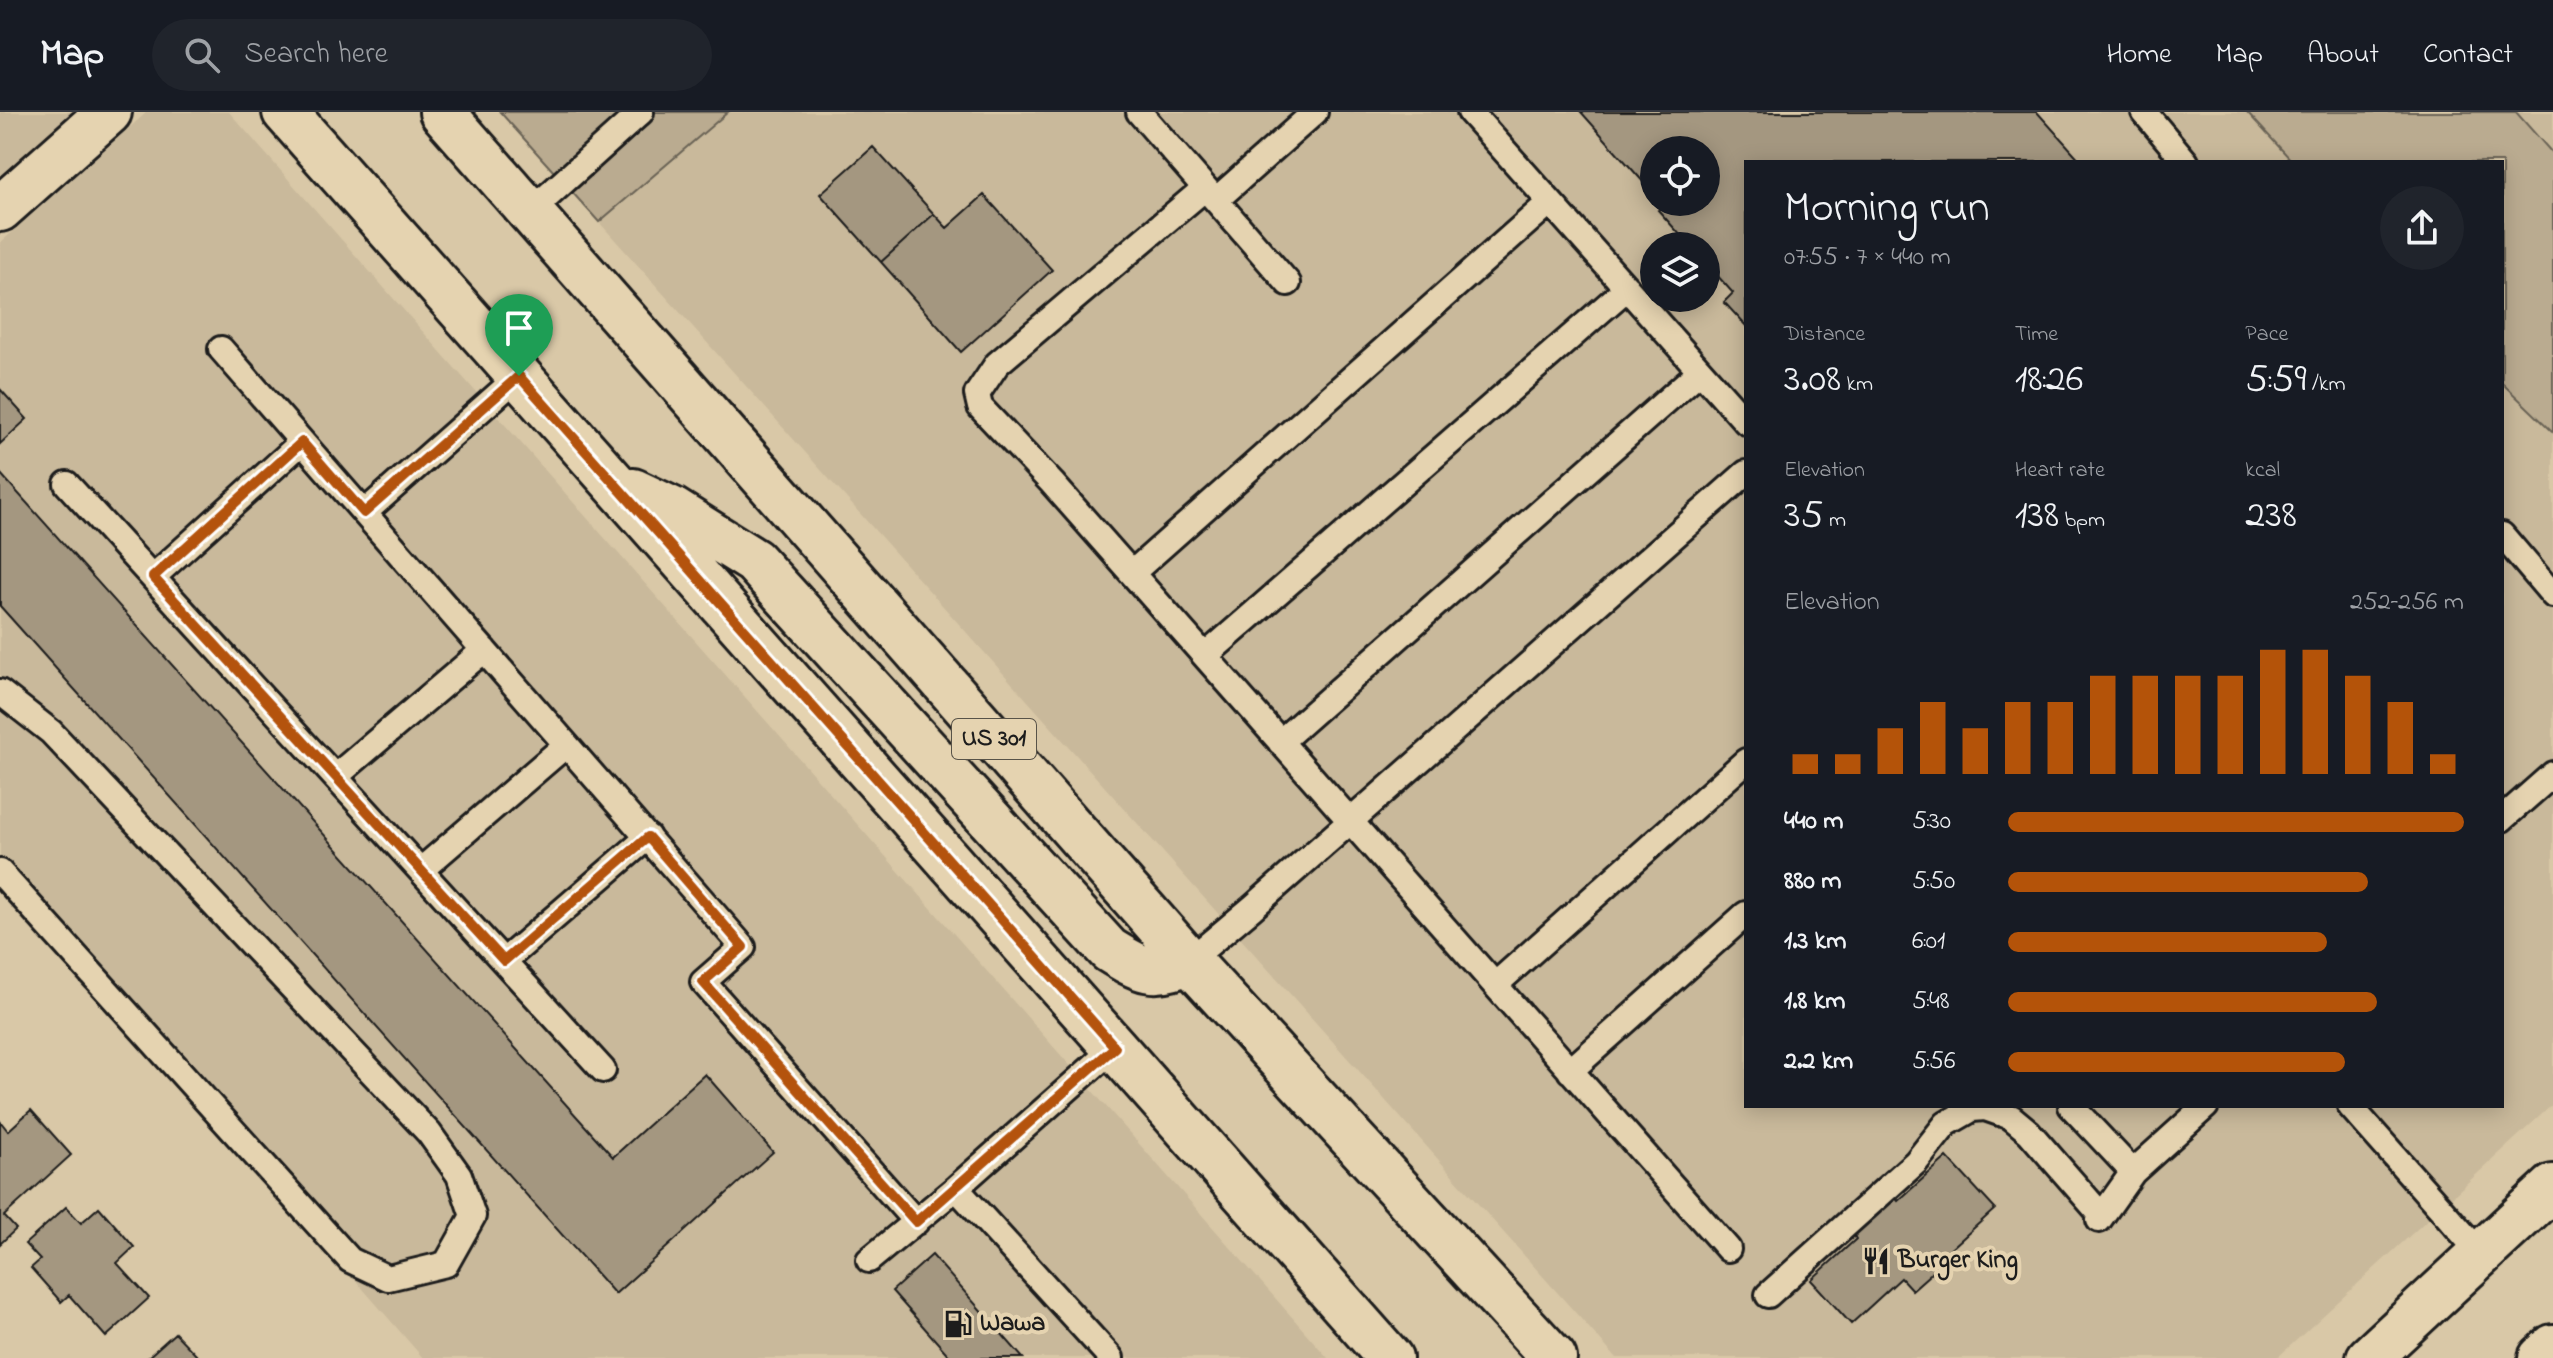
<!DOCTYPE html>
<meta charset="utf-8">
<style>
:root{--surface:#171b24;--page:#20242c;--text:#f1f3f6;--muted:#9ea1a6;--line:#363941;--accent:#b45309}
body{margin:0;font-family:"Indie Flower",sans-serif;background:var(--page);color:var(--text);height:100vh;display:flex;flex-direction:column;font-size:30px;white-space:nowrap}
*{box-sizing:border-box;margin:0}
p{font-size:26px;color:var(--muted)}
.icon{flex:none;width:44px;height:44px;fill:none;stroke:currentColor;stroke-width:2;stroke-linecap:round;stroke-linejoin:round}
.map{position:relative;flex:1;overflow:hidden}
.sheet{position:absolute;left:1744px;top:48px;width:760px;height:948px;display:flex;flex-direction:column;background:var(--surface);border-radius:0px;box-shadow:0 4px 20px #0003}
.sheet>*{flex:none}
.buttons{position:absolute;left:1640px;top:24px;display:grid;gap:16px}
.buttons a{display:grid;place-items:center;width:80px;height:80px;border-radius:50%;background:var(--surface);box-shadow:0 4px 20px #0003;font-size:40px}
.pin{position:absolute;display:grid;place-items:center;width:68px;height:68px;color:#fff;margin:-82px -34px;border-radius:50% 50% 50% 0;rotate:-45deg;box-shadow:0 0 8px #0007}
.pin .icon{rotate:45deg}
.round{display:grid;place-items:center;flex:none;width:84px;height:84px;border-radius:42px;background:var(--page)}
.overview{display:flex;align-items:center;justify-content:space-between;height:136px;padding:0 40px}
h1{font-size:44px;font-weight:600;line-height:60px}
.figures{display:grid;grid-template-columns:repeat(3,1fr);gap:12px;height:136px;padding:8px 40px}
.figures div{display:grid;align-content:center}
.figures b{font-size:40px;font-weight:600}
.figures small{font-size:22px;font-weight:400}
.figures p{font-size:22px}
.chart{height:224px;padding:16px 40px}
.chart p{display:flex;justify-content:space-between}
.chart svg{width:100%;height:144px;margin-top:8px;stroke:var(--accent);stroke-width:6}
ul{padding:0 40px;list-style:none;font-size:26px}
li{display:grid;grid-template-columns:128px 96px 1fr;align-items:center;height:60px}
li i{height:20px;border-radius:10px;background:var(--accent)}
header{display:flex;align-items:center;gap:48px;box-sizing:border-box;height:112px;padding:0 40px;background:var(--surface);border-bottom:2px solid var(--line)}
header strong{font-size:38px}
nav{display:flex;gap:44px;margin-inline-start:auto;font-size:28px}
.search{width:560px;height:72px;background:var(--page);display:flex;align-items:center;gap:20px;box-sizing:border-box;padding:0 28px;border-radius:44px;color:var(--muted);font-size:30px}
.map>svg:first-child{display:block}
</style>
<header>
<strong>Map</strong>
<div class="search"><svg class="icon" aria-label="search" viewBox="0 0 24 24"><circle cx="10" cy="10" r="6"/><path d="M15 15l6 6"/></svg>Search here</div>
<nav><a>Home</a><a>Map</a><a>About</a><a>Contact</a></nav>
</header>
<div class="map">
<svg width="2553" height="1246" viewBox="0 0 2553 1246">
<rect width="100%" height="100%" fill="#d9c8a7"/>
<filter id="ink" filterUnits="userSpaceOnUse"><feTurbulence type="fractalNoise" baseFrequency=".0125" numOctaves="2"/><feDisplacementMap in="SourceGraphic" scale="16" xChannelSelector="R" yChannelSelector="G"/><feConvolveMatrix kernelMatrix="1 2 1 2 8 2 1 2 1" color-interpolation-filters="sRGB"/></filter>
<g filter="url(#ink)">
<path fill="#c9b99b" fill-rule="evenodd" d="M0 0H71L0 63Z
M147 0H229L1328 1246H423L0 759V131Z
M728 0H2247L2293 50H1746V994H2502V271L2553 320V992L2277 1246H1616L599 110ZM1654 38H1706V90H1654ZM1654 134H1706V186H1654Z
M2516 0H2553V42Z"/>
<path fill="#baab90" stroke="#6b6456" stroke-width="2" d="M500 0H728L599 110Z
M2247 0H2516L2553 42V320L2502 271V50H2293Z"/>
<path fill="#a49780" stroke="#1c1c1c" stroke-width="2" d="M1581 0H2037L2082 50H1746V214L1724 190 1733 181 1706 151V134H1690L1658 98 1664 93 1661 90H1706V38H1654V82Z
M873 35 934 102 881 150 820 82Z
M984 83 1052 158 961 240 881 150 934 102 947 116Z
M0 277 27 307 0 332Z
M0 361 613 1045 705 962 773 1040 615 1182 0 494Z
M31 998 71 1043 4 1104 16 1117 0 1132V1009L8 1019Z
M1947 1045 1995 1097 1943 1144 1946 1148 1912 1178 1901 1166 1851 1212 1811 1168 1856 1127 1852 1121 1893 1083 1898 1089Z
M66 1095 81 1111 99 1095 134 1135 117 1151 149 1186 106 1225 69 1183 61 1190 31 1156 40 1148 25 1132Z
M932 1143 1023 1246H951L892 1179Z
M175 1221 199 1246H147Z"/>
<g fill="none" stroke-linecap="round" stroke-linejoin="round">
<defs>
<path id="lane" d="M1139 0 1288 171
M1470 0 1746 310
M2144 0 2186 50
M1205 76 997 252 977 282 980 295 1052 371 1728 1137
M1216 88 1315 0
M530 100 641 0
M221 237 743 835 703 870 916 1110
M67 372 603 958
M364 401 519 264
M2502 423 2553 483
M1132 461 1550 90
M153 465 302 330
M1205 544 1627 176
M0 580 51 620 429 1021 459 1063 473 1104 446 1152 388 1166 350 1148 0 760
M1280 630 1700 259
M336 664 484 538
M2502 707 2553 662
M421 758 566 633
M504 849 648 725
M1189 849 1252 796 1746 361
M1495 873 1746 649
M1570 959 1746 802
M2071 994 2133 1060
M2350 994 2480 1141
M956 1076 1111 1246
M2099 1108 2133 1060 2206 994
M869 1148 956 1076 1115 935
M1768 1183 1916 1050 1946 1012 1972 997 1985 996 2011 1005 2029 1020 2102 1104"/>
<path id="street" d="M0 97 109 0"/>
<path id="secondary" d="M2369 1246 2553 1075
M2541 1246 2553 1235"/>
<path id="primary" d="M285 0 1390 1246
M442 0 1189 849 1554 1246
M633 379 671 397 754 449 1109 838C1141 858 1154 866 1189 849"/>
</defs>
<use href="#lane" stroke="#1c1c1c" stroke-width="30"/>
<use href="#street" stroke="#1c1c1c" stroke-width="50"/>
<use href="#secondary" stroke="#1c1c1c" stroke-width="50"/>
<use href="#primary" stroke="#1c1c1c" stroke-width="50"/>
<use href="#lane" stroke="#e5d3b0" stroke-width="24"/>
<use href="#street" stroke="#e5d3b0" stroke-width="44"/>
<use href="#secondary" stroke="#e5d3b0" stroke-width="44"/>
<use href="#primary" stroke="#e5d3b0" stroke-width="44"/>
</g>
</g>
<g fill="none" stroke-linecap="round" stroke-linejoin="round" filter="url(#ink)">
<defs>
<path id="route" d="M519 264 1115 935 916 1110 703 870 743 835 648 725 504 849 153 465 302 330 364 401Z"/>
</defs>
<use href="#route" stroke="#fff" stroke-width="16"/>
<use href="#route" stroke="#b45309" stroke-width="10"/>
</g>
<defs>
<symbol id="restaurant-bare" viewBox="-9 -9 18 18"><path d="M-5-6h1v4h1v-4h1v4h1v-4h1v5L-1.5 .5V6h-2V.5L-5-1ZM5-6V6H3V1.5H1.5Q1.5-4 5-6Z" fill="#1c1c1c" stroke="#e5d3b0" stroke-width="2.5" paint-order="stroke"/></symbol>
<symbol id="fuel-bare" viewBox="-9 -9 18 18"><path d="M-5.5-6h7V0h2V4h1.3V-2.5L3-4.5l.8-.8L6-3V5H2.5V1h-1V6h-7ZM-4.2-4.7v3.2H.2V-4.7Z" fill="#1c1c1c" stroke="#e5d3b0" stroke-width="2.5" paint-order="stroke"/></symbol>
</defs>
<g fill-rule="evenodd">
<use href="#restaurant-bare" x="1856" y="1129" width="40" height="40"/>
<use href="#fuel-bare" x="938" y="1192" width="40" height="40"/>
</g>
<g text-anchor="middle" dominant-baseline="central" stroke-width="8" stroke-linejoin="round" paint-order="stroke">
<rect fill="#e5d3b0" stroke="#585348" stroke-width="2" x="952" y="607" width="84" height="40" rx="6"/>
<g font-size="24" font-weight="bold" fill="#1c1c1c">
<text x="994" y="627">US 301</text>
</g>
<g font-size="26" font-weight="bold" fill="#1c1c1c" stroke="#e5d3b0" text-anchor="start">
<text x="1898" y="1149">Burger King</text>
<text x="980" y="1212">Wawa</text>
</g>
</g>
</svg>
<div class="buttons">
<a><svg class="icon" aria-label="locate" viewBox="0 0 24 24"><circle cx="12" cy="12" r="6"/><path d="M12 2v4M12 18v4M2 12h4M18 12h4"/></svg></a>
<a><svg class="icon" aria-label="layers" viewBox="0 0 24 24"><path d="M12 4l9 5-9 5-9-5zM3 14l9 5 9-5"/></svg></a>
</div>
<div class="pin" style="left:519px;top:264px;background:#1e9e55"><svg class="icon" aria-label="arrive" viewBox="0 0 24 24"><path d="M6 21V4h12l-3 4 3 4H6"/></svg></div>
<section class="sheet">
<div class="overview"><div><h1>Morning run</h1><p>07:55 · 7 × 440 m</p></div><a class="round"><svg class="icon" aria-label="share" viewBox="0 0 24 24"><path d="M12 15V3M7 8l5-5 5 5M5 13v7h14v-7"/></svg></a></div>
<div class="figures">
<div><p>Distance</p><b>3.08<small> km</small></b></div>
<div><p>Time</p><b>18:26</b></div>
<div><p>Pace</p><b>5:59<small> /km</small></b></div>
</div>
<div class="figures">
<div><p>Elevation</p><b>35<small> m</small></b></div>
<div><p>Heart rate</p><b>138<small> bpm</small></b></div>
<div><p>kcal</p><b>238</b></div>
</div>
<div class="chart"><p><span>Elevation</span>252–256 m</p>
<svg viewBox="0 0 160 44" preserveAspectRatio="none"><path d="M5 44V38M15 44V38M25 44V30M35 44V22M45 44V30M55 44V22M65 44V22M75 44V14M85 44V14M95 44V14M105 44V14M115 44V6M125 44V6M135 44V14M145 44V22M155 44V38"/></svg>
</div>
<ul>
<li><b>440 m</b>5:30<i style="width:100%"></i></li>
<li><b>880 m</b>5:50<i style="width:79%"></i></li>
<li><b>1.3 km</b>6:01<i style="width:70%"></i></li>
<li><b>1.8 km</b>5:48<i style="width:81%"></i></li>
<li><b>2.2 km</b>5:56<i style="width:74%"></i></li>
</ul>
</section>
</div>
